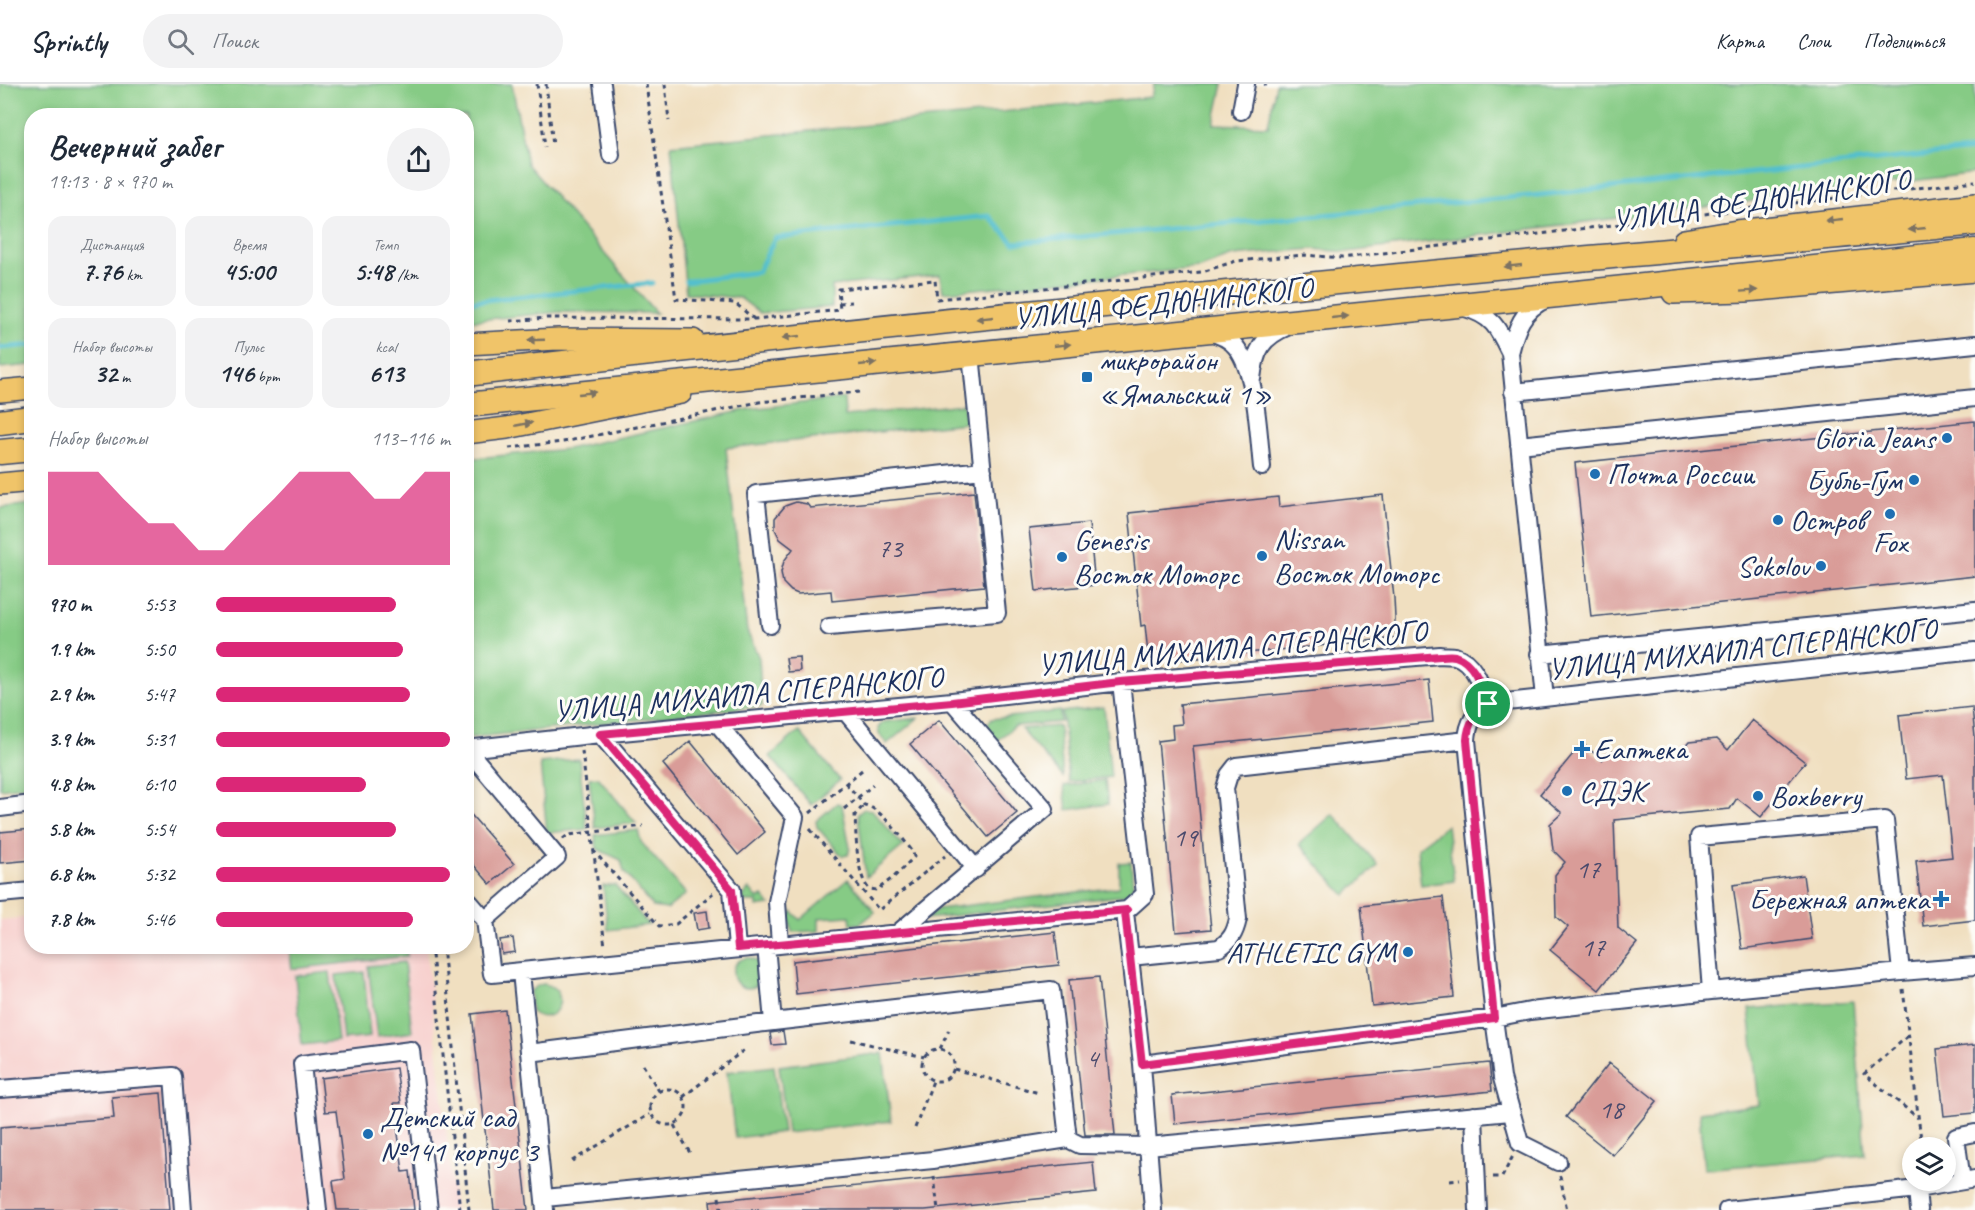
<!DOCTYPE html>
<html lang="ru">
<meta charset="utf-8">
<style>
:root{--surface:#fff;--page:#f2f2f3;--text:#1f2937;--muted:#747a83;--line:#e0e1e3;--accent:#db2777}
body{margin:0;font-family:Caveat,sans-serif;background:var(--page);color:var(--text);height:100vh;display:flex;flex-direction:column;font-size:22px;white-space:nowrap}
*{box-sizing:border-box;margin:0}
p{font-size:20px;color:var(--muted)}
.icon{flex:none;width:33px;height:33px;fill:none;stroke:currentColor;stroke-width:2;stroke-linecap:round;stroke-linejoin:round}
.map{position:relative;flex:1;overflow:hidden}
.sheet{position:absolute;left:24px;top:24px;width:450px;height:846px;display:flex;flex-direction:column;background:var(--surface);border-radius:24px;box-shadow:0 3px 9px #0003}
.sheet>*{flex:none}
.buttons{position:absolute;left:1902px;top:1053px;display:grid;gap:12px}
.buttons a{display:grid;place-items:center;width:54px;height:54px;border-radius:50%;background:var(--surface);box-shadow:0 3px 9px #0003;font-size:30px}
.pin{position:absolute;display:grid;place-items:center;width:51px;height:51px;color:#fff;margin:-26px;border:3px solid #fff;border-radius:50%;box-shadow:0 2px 6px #0007}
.round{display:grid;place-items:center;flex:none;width:63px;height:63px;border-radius:32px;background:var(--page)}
.head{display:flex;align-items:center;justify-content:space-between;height:102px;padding:0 24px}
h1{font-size:33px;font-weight:800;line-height:45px}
.stats{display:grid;grid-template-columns:repeat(3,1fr);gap:9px;height:102px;padding:6px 24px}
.stats div{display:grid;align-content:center;border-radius:15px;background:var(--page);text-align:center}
.stats b{font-size:26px;font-weight:800}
.stats small{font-size:16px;font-weight:400}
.stats p{font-size:16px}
.chart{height:168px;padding:12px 24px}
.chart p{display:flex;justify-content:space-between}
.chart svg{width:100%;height:108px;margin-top:6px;fill:var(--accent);opacity:.7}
ul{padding:0 24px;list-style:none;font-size:20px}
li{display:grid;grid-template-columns:96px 72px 1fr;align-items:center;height:45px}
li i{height:15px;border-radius:8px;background:var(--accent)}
header{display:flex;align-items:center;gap:36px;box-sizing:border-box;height:84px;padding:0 30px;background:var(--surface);border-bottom:2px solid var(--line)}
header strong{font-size:28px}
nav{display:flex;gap:33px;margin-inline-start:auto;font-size:21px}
.search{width:420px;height:54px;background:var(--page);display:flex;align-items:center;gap:15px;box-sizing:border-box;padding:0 21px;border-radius:33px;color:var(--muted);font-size:22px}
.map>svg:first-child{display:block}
</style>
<header>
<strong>Sprintly</strong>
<div class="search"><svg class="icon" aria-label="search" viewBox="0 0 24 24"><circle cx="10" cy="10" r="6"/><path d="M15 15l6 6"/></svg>Поиск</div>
<nav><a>Карта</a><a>Слои</a><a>Поделиться</a></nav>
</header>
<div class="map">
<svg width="1975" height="1126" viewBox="0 0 1975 1126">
<rect width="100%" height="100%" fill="#fdfcf7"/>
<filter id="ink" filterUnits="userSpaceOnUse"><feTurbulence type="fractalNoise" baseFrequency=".0167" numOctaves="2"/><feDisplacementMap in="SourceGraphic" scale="12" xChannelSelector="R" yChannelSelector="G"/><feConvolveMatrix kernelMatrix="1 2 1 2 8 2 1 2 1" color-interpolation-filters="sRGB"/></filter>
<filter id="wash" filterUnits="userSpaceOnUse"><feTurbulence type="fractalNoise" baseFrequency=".008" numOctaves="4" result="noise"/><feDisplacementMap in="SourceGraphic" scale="24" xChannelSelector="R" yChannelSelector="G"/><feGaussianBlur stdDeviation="1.35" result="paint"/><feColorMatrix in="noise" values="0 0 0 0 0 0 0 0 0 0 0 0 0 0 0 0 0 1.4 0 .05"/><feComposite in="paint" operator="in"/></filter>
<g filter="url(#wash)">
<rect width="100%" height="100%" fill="#f0dfc0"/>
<path fill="#f7d0ce" d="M31 833 32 862 426 863 455 1126H0V836Z"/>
<path fill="#86cb85" stroke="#507d72" stroke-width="1.5" d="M0 0H512L527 80 656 229 559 228 467 237 466 32H32L31 281 0 284Z
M1154 0H1223L1214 40 1268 42 1276 0H1975V89L1347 168 1313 165 1233 172 1200 184 943 208 940 191 832 202V223L760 229 740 214 686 209 671 61 1151 13Z
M844 314 845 332 964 320 965 339 726 364 747 547 759 574 762 622 467 654V375L567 365 750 325Z
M31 420V701L0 705V424Z
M1104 623 1111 693 1069 698 1062 628Z
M1060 627 1061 638 1015 642 996 657C991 651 988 647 988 639L992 635Z
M918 634 887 660 879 650 878 644 883 638Z
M1059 642 1063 693 1021 645Z
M799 647 840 696 811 721 770 672Z
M579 675 587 745 547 749 540 679Z
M598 693 636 739 595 744 589 694Z
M1105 696 1108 720 1067 726 1064 702Z
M837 719 842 721 850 764 848 771 842 772 817 743 816 737Z
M864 725 872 726 903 762 866 793 858 730Z
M1333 730 1378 781 1345 811 1299 760Z
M1447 741 1454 797 1421 801 1417 764Z
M638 746 641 758 686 810 667 825 653 823 624 788 621 776 597 765 595 751Z
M1131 778 1133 802 1128 811 926 835 938 825 1119 803V779Z
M848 795 875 828 860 840H851L850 832 819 834V847L792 848 789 833 792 827 800 836Z
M615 801 649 841 608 846 603 802Z
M749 805 758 815 763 812 770 821 757 823V818H742L743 812Z
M289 863H406L407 872 292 885Z
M733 889a15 15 0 1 1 30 0a15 15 0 1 1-30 0Z
M404 878 412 948 377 953 368 882Z
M330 888 338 957 302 961 295 892Z
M364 888 370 953 343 956 336 891Z
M544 900C574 906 556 946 531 928L530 907 539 901Z
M1853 917 1865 1071 1704 1085 1699 1028 1759 1021 1749 925Z
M883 969 891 1037 787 1049 779 982Z
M774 982 783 1048 735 1054 727 988Z"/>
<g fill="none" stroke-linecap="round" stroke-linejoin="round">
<path stroke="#53bfce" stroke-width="5" d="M686 197 758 188 775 154 989 132 1014 159 1539 111 1975 66
M466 218 652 199
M0 264 32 261"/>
</g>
<g id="blocks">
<path fill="#d99c98" d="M1975 337V492L1591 533 1575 379Z
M974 408 984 502 832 517 831 507 798 510 791 507 783 499 781 488 784 477 793 465 780 455 775 445V434L785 422 796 418 807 420 810 424Z
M1383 411 1394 514 1396 554 1149 579 1145 541 1141 542 1129 429 1278 413 1279 423Z
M1089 439 1095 501 1036 507 1029 445Z
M799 573 800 587 788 588 786 574Z
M1429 596 1433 638 1193 662 1211 845 1176 848 1158 657 1173 655 1172 641 1182 640 1180 620Z
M1972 623 1975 653V836L1923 842 1916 777 1952 773 1943 691 1906 695 1899 631Z
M939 636 1017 729 988 753 910 660Z
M1752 636 1805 678 1761 733 1737 714 1730 725 1614 736 1618 844 1637 859 1599 906 1550 866 1568 843 1556 833 1555 791 1565 778 1553 766 1550 740 1562 729 1540 710 1582 659 1602 676 1609 668 1634 664 1645 673 1679 670 1689 658 1717 655 1728 666Z
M690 657 765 748 738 771 663 680Z
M466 725 514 780 490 800 466 772Z
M32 745V776L0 779V748Z
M1803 791 1812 855 1742 865 1733 801Z
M1443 813 1454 913 1372 922 1361 822Z
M707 827 709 844 697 846 694 829Z
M1055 848 1059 881 796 910 793 877Z
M513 854 515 868 502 870 500 856Z
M1099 893 1115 1051H1085L1069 896Z
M505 926 528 1126H494L472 930Z
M783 947 785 960 772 961 770 949Z
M1975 961V1029L1944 1032 1937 965Z
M1489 979 1492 1007 1175 1040 1172 1011Z
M1609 979 1657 1017 1613 1071 1566 1033Z
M396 984 401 1019H394L403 1088 410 1087 414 1126H337L333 1097 345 1095 336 1027 325 1028 321 994Z
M161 1009 170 1126H0V1043L114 1034 112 1013Z
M1093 1078 1096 1109 925 1126H711L710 1117Z"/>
</g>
</g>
<g filter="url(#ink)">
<use href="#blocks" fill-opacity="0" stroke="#3b496d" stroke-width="1.5"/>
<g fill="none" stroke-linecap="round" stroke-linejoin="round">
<defs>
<path id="minor" d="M602 0 611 71
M1241 27 1246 0
M1465 224C1493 232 1498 244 1510 269
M1207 247C1218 250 1229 254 1236 263 1257 290 1258 348 1262 383
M1252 295C1255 266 1262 253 1289 242
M1513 308 1975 260
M1519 361 1975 314
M770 541 756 410 983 386
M829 543 997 529 971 270
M1539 570 1975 526
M1121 598 1145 810 1125 828 1142 980 1153 1126
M1545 614 1510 269C1516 245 1522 225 1547 215
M845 627 976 785
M717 639 795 733 777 818 780 860
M600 650 732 806 737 864
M466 665 600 650 952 617 1121 598 1440 571C1445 572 1451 571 1455 572 1475 578 1482 604 1488 620
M467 665 557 773 485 836
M0 724 32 720
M0 810 32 807
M466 814 485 836 492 890 1127 826
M899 848 1045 725 952 617
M766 862 773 938
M1130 873 1219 864C1231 856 1235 849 1238 835L1225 704 1229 691 1236 682 1467 656
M521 888 545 1126
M1711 907 1901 888
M529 969 773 938 1051 906 1068 1055 933 1076 545 1114
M1142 980 1494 934 1530 927 1711 907 1699 753 1885 736 1901 888 1975 882
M0 1005 173 992 183 1126
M1474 1031 1478 1126
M1068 1055 1080 1061 1148 1062 1510 1028
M1558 1078 1520 1059 1502 994 1494 934 1467 656C1468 639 1474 629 1488 620L1975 567
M1962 1097 1956 1053 1975 1049
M1917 1105 1919 1126
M318 1126 302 980 411 966 429 1126
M1727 1126 1917 1105 1975 1095"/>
<path id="major" d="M1684 156 1737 147 1975 120
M1673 209 1746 207 1975 187
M466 260 558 255 693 256
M0 307 32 304
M466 349 507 344 681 309
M0 400 32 397"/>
<path id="highway" d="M466 290C830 248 1194 211 1558 177 1697 164 1836 153 1975 139
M466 321 1558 211 1975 167
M0 338 32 334
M0 368 32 365"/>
</defs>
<use href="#minor" stroke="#3b496d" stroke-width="20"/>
<use href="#major" stroke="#3b496d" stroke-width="24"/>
<use href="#highway" stroke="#3b496d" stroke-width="27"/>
<path stroke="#3b496d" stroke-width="3" stroke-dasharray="4.5 4.5" stroke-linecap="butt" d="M537 0 545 63
M546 0 553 62
M646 0 676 215 735 219 754 235
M665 0 669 37
M1265 2 1266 0
M839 219 852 218
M510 237 546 234 755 235 840 226 838 205 935 196 937 215 1202 188 1236 177 1304 171 1342 174 1975 97
M509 364 563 358 759 318 859 308
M582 667 605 863
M846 699 864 721C880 723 903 755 913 768L914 773 895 792 877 806 869 805C856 791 856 750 855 731L864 721
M844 725 873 701
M810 729 862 686
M810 745 879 826 945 772
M563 755 568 751 643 742
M593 766 659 842 676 840 713 809
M431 862 460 1126
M443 862 469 1126
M1903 905 1922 1064
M1908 952 1864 990 1918 1034
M851 956 924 973
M940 965 949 946
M922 981a16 16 0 1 1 32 0a16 16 0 1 1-32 0Z
M643 981 659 1007
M954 985 1039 1009
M650 1023a18 18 0 1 1 36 0a18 18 0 1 1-36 0Z
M683 1013 744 966
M674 1041 690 1069
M915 1044 933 997
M572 1077 650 1030
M934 1092 938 1126
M1560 1092 1567 1126
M1493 1093H1502L1513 1072
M1450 1097 1460 1096
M719 1113 721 1126"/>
<use href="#minor" stroke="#fff" stroke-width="16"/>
<use href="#major" stroke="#f0c469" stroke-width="21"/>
<use href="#highway" stroke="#f0c469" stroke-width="24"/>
</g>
<defs><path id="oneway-solid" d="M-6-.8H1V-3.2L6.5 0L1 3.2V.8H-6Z" transform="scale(1.5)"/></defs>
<g fill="#7b7263">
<use href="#oneway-solid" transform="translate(1834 136) rotate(174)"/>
<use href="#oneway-solid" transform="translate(1917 145) rotate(174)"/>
<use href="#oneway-solid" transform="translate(1513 182) rotate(174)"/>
<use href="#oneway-solid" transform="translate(1749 207) rotate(-4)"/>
<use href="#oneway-solid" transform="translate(1340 233) rotate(-6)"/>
<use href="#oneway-solid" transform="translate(985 234) rotate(174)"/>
<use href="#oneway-solid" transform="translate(791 253) rotate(174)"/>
<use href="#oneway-solid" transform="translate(536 256) rotate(178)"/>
<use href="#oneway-solid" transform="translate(1062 261) rotate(-6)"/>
<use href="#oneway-solid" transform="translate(868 280) rotate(-6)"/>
<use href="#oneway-solid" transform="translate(587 309) rotate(-6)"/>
<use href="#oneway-solid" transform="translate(524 340) rotate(-11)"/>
</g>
</g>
<g fill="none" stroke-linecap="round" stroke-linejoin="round" filter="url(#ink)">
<defs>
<path id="route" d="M1440 572C1445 572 1451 571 1455 572 1475 578 1482 604 1488 620 1474 629 1468 640 1467 656L1494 934 1142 980 1125 828 1127 826 738 864 732 806 600 650 952 618 1120 598Z"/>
</defs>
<use href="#route" stroke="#fff" stroke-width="12"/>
<use href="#route" stroke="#db2777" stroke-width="8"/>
</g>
<g fill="#1f6fb2" stroke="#fdfcf7" stroke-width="2">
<rect x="1081" y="287" width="12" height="12" rx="3"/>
<circle cx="1947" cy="354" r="6"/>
<circle cx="1595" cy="390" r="6"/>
<circle cx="1914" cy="396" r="6"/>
<circle cx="1890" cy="430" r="6"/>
<circle cx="1778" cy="436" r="6"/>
<circle cx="1262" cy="472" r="6"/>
<circle cx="1062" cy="473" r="6"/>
<circle cx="1821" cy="482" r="6"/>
<path d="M1579 656h6v6h6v6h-6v6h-6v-6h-6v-6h6z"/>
<circle cx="1567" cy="707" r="6"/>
<circle cx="1758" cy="712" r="6"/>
<path d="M1938 806h6v6h6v6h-6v6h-6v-6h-6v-6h6z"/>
<circle cx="1408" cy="868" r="6"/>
<circle cx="368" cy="1050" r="6"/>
</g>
<g text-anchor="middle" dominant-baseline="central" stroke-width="6" stroke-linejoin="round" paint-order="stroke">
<g font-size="27" fill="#4a4a6c">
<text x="890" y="464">73</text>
<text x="1185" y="753">19</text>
<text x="1588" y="785">17</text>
<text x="1593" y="863">17</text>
<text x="1092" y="974">4</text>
<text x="1611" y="1025">18</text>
</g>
<g font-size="30" fill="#1b2f5e" stroke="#fdfcf7">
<text transform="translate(1761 116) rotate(-8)">УЛИЦА ФЕДЮНИНСКОГО</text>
<text transform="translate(1163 219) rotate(-6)">УЛИЦА ФЕДЮНИНСКОГО</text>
<text transform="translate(1232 564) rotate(-5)">УЛИЦА МИХАИЛА СПЕРАНСКОГО</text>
<text transform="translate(1742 565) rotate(-6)">УЛИЦА МИХАИЛА СПЕРАНСКОГО</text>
<text transform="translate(748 610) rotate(-5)">УЛИЦА МИХАИЛА СПЕРАНСКОГО</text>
</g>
<g font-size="30" fill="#1b2f5e" stroke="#fdfcf7" text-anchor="start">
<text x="1099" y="276">микрорайон<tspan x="1099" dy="34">«Ямальский 1»</tspan></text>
<text x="1935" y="354" text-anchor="end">Gloria Jeans</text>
<text x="1607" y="390">Почта России</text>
<text x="1902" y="396" text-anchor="end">Бубль-Гум</text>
<text x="1790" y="436">Остров</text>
<text x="1274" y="455">Nissan<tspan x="1274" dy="34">Восток Моторс</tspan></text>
<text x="1074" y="456">Genesis<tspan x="1074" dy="34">Восток Моторс</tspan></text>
<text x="1890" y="458" text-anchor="middle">Fox</text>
<text x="1809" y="482" text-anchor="end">Sokolov</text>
<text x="1594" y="665">Еаптека</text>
<text x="1579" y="707">СДЭК</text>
<text x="1770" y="712">Boxberry</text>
<text x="1929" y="815" text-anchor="end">Бережная аптека</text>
<text x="1396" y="868" text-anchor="end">ATHLETIC GYM</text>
<text x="380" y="1033">Детский сад<tspan x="380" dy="34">№141 корпус 3</tspan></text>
</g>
</g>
</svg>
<div class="buttons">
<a><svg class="icon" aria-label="layers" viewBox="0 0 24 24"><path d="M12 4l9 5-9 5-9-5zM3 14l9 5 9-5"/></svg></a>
</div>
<div class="pin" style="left:1488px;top:620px;background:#1e9e55"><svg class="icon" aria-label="arrive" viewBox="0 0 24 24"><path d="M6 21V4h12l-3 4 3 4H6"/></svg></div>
<section class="sheet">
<div class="head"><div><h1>Вечерний забег</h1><p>19:13 · 8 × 970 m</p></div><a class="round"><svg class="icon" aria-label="share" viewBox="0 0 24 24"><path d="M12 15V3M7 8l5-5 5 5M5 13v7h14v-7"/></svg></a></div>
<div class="stats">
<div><p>Дистанция</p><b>7.76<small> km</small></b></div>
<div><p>Время</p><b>45:00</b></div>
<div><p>Темп</p><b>5:48<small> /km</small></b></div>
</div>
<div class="stats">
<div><p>Набор высоты</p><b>32<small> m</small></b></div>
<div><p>Пульс</p><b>146<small> bpm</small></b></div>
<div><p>kcal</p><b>613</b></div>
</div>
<div class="chart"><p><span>Набор высоты</span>113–116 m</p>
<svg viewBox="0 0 160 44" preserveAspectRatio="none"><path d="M0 44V6L10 6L20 6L30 17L40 27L50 27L60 38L70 38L80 27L90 17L100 6L110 6L120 6L130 17L140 17L150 6L160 6V44z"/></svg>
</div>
<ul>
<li><b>970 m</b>5:53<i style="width:77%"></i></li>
<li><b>1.9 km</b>5:50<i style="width:80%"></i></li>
<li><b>2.9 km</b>5:47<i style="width:83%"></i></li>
<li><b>3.9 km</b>5:31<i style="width:100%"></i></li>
<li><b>4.8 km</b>6:10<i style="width:64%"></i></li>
<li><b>5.8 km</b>5:54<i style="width:77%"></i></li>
<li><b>6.8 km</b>5:32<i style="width:100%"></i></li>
<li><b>7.8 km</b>5:46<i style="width:84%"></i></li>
</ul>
</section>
</div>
